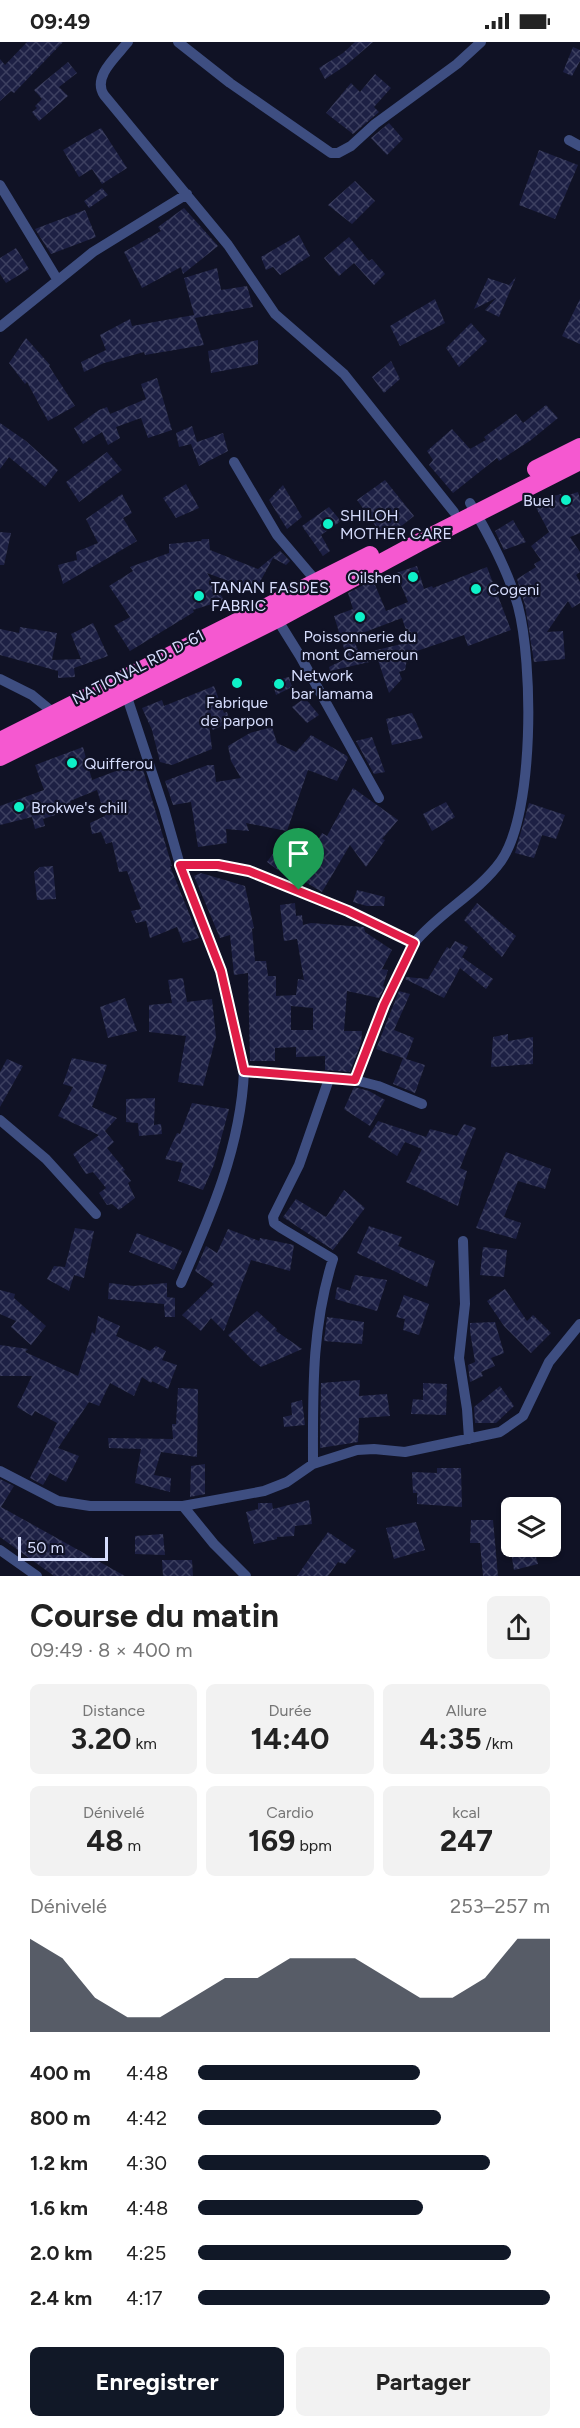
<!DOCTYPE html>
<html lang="fr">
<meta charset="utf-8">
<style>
:root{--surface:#fff;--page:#f2f2f2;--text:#222;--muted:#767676;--accent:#111827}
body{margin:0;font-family:Figtree,sans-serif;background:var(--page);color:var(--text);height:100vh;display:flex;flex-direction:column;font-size:22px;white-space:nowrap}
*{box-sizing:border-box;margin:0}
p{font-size:20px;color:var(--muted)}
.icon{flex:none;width:33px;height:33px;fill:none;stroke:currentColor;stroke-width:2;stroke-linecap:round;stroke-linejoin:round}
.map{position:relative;height:1534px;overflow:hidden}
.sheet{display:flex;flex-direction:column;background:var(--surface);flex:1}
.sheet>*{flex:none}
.tools{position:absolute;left:501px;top:1455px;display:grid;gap:12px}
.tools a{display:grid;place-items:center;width:60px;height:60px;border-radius:9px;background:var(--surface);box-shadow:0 2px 4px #0004;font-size:30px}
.scale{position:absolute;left:18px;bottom:15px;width:90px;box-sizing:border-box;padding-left:6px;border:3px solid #d6ddfd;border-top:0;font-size:16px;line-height:21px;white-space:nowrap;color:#d6ddfd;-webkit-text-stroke:4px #101225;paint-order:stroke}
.pin{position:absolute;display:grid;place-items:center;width:51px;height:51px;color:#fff;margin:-62px -26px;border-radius:50% 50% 50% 0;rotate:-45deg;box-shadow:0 0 6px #0007}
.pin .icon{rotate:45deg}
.round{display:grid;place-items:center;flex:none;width:63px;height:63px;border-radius:9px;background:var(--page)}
.overview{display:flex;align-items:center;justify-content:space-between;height:102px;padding:0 30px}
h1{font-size:33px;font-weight:700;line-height:45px}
.stats{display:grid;grid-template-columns:repeat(3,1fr);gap:9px;height:102px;padding:6px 30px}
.stats div{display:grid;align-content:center;border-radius:9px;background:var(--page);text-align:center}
.stats b{font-size:30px;font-weight:700}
.stats small{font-size:16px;font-weight:400}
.stats p{font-size:16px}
.chart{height:168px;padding:12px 30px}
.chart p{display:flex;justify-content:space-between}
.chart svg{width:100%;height:108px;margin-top:6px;fill:var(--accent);opacity:.7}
.button{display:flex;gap:12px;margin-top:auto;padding:12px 30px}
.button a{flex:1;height:69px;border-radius:9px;background:var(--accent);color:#fff;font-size:24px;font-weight:700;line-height:69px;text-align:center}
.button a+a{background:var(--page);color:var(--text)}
ul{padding:0 30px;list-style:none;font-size:20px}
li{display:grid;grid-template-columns:96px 72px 1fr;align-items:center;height:45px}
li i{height:15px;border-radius:8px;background:var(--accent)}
.status{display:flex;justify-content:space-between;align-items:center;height:42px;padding:0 30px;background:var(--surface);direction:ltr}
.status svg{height:16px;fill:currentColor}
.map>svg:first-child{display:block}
</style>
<div class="status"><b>09:49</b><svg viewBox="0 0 49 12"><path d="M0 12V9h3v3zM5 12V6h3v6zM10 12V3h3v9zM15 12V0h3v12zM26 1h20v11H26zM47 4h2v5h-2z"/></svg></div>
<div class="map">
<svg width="580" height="1534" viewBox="0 0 580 1534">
<defs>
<pattern id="building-cross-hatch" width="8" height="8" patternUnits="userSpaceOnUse" patternTransform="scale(1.5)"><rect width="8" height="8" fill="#1d2044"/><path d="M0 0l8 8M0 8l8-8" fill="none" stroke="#3d4060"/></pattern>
</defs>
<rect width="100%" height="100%" fill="#101225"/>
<path fill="url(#building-cross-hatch)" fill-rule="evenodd" d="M27 0H63L14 51 11 49 0 59V17L5 23Z
M355 0H373L345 24 325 37 319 26 343 11Z
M573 5 580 8V19L572 34 563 30Z
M68 20 77 31 59 45 68 54 39 79 32 70 37 66 35 64 42 57 34 48Z
M375 32 391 46 374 65 379 70 353 92 326 71 351 41 360 50Z
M389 81 403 97 387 113 371 96Z
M101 86 127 126 102 142 92 127 79 135 63 108Z
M539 108 578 123 555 177 519 163Z
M355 139 375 159 352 182 328 163Z
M102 146 108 153 89 166 84 159Z
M184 166 218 204 183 232 181 225 142 246 124 210 161 189 158 185Z
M85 168 96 195 51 212 35 187Z
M299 193 310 214 280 233 273 225 266 228 261 215Z
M349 195 369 219 372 217 385 232 374 243 354 221 339 234 324 216Z
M16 206 29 227 6 241 0 232V216Z
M217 226 221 248 247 244 253 265 195 276 184 236Z
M516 235 499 275 485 268 496 256 474 267 488 236 509 243Z
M435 257 445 281 400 304 390 284Z
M580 257V302L562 294Z
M194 273 204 303 145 313 144 310 104 321 84 330 81 320 106 308 100 293 130 277 132 284Z
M471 281 487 299 459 325 446 306Z
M26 296 50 323 49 324 75 364 48 379 27 340 25 342 9 321Z
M258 298V322L211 331 208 309Z
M391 319 400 337 384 351 372 335Z
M157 336 172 388 148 396 141 376 116 385 120 396 108 403 102 390 83 402 74 386 99 368 107 365 110 372 146 357 141 342Z
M546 363 558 376 531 398 499 419 497 416 453 451 429 423 433 418 427 409 452 387 470 407 486 398 484 395 516 372 523 381Z
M0 381 26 399 58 428 45 445 9 415 0 427Z
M192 384 197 400 223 391 228 409 199 424 191 402 179 405 176 391Z
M107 410 122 428 79 460 66 440Z
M385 438 414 474 385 497 357 458Z
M186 442 199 466 176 476 163 456Z
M283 443 302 475 287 487 269 458Z
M578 450 580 457V491L570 495 580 510V530L576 533 580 540V561L572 566 568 559 547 590 563 589 565 617 534 620 525 563 517 537 536 525 534 522 541 518 531 504 549 490 533 460 561 452 562 455Z
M122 452 132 471 123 476 137 499 63 542 58 523 77 518 76 510 98 501 86 477Z
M329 465 341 479 321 493 330 509 323 514 302 484Z
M513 478 526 500 504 508 495 489Z
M0 490 11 491 4 523H0Z
M202 497H209L210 508 258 527 280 509 290 519 286 523 273 516 255 549 207 531 224 558 193 568 194 570 130 609 114 584 130 575 109 544 133 529 130 525 169 511V502L201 499Z
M417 524 424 547 432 544 433 546 487 525 511 588 468 604 464 593 408 612 405 628 399 630 402 637 389 651 378 618 330 629 329 625 347 616 334 574 353 567 348 551 373 538 386 569 408 560 396 531ZM402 576 410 600 360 612 352 595Z
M93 581 108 614 74 626 75 635 58 636V629L0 613V587L19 591 20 585 57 591 52 618 81 617 71 592Z
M289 635 292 645 276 653 272 639Z
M214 644 224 671 227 670 230 680 213 688 209 682 212 707 172 723 160 720 152 688 142 666 162 658 164 664Z
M305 656 319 673 307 681 292 665Z
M412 671 423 696 392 703 386 677Z
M272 685 277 701 296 710 311 693 347 714 348 716 337 739 308 728 287 789 246 781 249 789 226 787 227 801 198 805 191 760 173 763 165 739 208 723H214L216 740 241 736 231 719 228 704 250 691Z
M372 695 385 730 374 732 356 699Z
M83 705 92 738 140 720 141 721 172 824H170L199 896 183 901 177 885 150 896 146 879 136 881 131 869 141 867 127 829 119 830 112 800 106 802 101 790 92 792 90 781 105 774 97 748 70 759 73 767 43 777 45 784 35 787 32 775 0 783V764L44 748 35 723Z
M353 746 398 778 382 797 385 798 366 825 350 803 322 850 292 832 289 836 267 820 284 796 309 813 322 791 327 794Z
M446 760 455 775 432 789 423 772Z
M529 761 565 773 556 797 542 793 534 816 515 811Z
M53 824 56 857 37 858 34 830 40 825Z
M201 831 245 844 254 886 252 887 255 919H266L268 934H276V954L296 953 298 937 304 938 297 897 284 899 280 863 295 861 296 874 302 873 303 883 311 881 364 885 365 890 392 908 382 927 388 928 383 944 385 945 379 956 347 949 344 989H362L361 1001 350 1030 325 1028V1014L296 1015V1005L275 1006V1019H250L248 931 234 933 230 893 220 896 194 834ZM291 964 313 966V988H291Z
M357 848 385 855 384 864H367L353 860Z
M477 861 516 894 502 915 464 878Z
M455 899 468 905 462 915 493 937 486 947 460 926 444 956 405 937 406 935 428 937 447 905 450 907Z
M183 936 187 960 212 957 216 995 203 1044 178 1040 186 994 149 990V963L172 961 168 938Z
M399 949 410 952 394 988 414 996 406 1017 376 1007Z
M125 956 137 989 108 996 100 965Z
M508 992V999L533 995V1022L491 1025 493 995Z
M72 1016 107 1023 92 1065 117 1076 105 1089 114 1100 107 1106 125 1128 123 1129 131 1139 128 1141 135 1156 119 1168 112 1162 107 1163 99 1151 106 1146 93 1130 86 1132 73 1112 99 1093 58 1074 73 1045 63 1042Z
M403 1016 425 1023 415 1051 393 1042Z
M7 1017 23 1024 0 1065V1030Z
M354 1045 369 1049 385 1058 370 1084 344 1067Z
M155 1056 154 1083 161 1082 162 1092 139 1094 138 1081 126 1080V1057Z
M192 1061 229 1067 214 1123 203 1148 178 1139 183 1121 165 1117 177 1091 180 1092Z
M378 1079 426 1095 430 1087 457 1094 464 1082 476 1086 460 1126 467 1129 458 1164 406 1140 422 1107 405 1100 397 1114 368 1095Z
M506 1110 551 1127 545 1147 518 1139 504 1175 521 1181 516 1197 476 1186Z
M344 1148 365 1166 333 1208 283 1175 296 1157 326 1175Z
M369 1184 402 1195 398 1204 435 1219 427 1245 357 1211Z
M75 1186 94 1189 84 1236 74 1233 69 1249 47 1237 54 1224 65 1225Z
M228 1187 259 1199 260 1196 294 1203 290 1229 251 1218 224 1289 211 1276 201 1289 182 1273 214 1242 195 1229 206 1204 217 1211Z
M137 1191 182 1209 174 1228 129 1210Z
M483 1205 507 1208 504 1235 480 1233Z
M355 1233 387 1238 377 1269 335 1257 337 1245 350 1249Z
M109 1241 134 1244 167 1241V1255L175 1256V1275H165L164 1262 108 1257Z
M505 1247 527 1279 533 1273 551 1291 531 1311 504 1284 487 1259Z
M0 1248 15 1252 14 1256 46 1284 31 1303 11 1285 16 1279 0 1272Z
M404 1253 429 1262 419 1293 403 1288 405 1277 396 1275Z
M257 1269 277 1287 276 1289 302 1307 261 1325 251 1317 228 1293Z
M98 1274 120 1284 116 1294 150 1309 156 1304 166 1309 162 1318 177 1323 168 1347 152 1339 151 1341 142 1335 134 1354 110 1341 99 1364 89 1360 58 1406 79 1414 66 1440 50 1431 43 1443 30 1436 57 1381 35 1369 32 1374 17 1365 32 1334H0V1303L28 1307 25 1310 78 1334 92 1290 95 1292Z
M327 1275 364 1280 362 1302 324 1299Z
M495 1280 504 1311 491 1316 495 1324 481 1330 483 1334 470 1340 468 1323 475 1320 470 1289V1281Z
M360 1338 359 1354 387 1352 390 1374 359 1376 358 1400 320 1406 321 1341Z
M423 1341 447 1342 446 1373 411 1372 413 1357 423 1358Z
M500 1344 514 1364 496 1381H475L474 1365Z
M178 1346 198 1347 197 1415 161 1410 154 1433 171 1436 170 1450 135 1441 141 1407 109 1406 108 1396 173 1397 172 1382H176Z
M302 1358 305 1383 284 1385 283 1375 292 1373 291 1361Z
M205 1422V1452L190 1455 191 1424Z
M437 1426H461L462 1465 417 1462V1451H413L412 1430 437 1431Z
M0 1437 14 1444 1 1465 125 1534H54L0 1495Z
M309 1458 312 1482 295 1484 294 1494 277 1495V1497L254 1502 246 1470 258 1467V1461H272L273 1467Z
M471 1478H493L498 1534H483L480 1501H470Z
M416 1480 425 1508 394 1517 386 1486Z
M328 1490 356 1509 345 1522 338 1520 328 1534H297Z
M163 1492 165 1513 135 1512V1494Z
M510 1504H533L538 1522 514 1528Z
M162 1518H192L193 1534H163Z"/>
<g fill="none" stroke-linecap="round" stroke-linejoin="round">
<path stroke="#3e4e81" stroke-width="10" d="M128 0C116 15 92 35 104 53L228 203 275 272 344 332 454 470
M178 0 230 41 331 111H338L351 104 375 82 457 22 481 0
M569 98 580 104
M0 143 57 237
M0 285 93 210 187 152
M234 420 277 493 317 540
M277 577 300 614 379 756
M0 637 32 653 55 672
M126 652 164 767 180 823H218L249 829 348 869 414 901
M180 823 221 929 244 1029 355 1038 378 1044 422 1062
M355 1038C369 1001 383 964 401 928 405 920 409 908 415 900 440 870 478 851 501 819 535 770 533 621 518 564 508 528 489 493 470 461
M0 1078 46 1117 96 1172
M463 1199 465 1262 459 1316 467 1367 469 1397
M181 1241C211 1173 241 1104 244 1029
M313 1422C313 1351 311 1286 333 1217L281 1186 274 1181 273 1175 299 1123 329 1037
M0 1429 58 1459 90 1464H183L214 1502 246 1534
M183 1464 264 1449 287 1440 313 1422 357 1408 374 1407 405 1410 500 1390 523 1374 549 1320 580 1282
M0 1508 37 1534"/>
<path stroke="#f558d0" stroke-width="18" d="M536 427 580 405
M0 699 370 513
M0 715 277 577 418 501 580 419"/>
</g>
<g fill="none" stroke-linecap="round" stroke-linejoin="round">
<defs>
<path id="route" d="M180 823H218L249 829 348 869 414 901 384 963 355 1038 244 1029 221 929Z"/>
</defs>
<use href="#route" stroke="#fff" stroke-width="12"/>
<use href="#route" stroke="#e11d48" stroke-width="8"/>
</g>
<g fill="#0ef1c8" stroke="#101225" stroke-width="2">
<circle cx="566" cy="458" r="6"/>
<circle cx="328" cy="482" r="6"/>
<circle cx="413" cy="535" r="6"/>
<circle cx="476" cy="547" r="6"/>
<circle cx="199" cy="554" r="6"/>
<circle cx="360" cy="575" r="6"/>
<circle cx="237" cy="641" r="6"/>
<circle cx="279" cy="642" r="6"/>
<circle cx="72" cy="721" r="6"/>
<circle cx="19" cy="765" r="6"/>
</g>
<g text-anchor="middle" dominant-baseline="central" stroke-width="4.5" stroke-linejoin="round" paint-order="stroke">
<g font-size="16" fill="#d6ddfd" stroke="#101225" text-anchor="start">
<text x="554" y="458" text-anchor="end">Buel</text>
<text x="340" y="473">SHILOH<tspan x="340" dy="18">MOTHER CARE</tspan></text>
<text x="401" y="535" text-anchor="end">Oilshen</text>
<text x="211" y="545">TANAN FASDES<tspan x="211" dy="18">FABRIC</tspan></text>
<text x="488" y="547">Cogeni</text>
<text x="360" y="594" text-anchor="middle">Poissonnerie du<tspan x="360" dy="18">mont Cameroun</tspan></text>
<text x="291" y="633">Network<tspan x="291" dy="18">bar lamama</tspan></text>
<text x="237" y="660" text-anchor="middle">Fabrique<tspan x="237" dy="18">de parpon</tspan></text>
<text x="84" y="721">Quifferou</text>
<text x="31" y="765">Brokwe's chill</text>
</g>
<g font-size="16" fill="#d6ddfd" stroke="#101225">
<text transform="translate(138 625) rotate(-27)">NATIONAL RD. D-61</text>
</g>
</g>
</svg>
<div class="tools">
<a><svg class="icon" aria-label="layers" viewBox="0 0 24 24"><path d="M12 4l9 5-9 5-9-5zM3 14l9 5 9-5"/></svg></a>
</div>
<div class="scale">50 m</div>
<div class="pin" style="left:299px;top:848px;background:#1e9e55"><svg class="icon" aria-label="arrive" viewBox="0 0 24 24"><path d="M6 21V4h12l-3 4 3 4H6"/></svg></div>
</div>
<section class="sheet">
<div class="overview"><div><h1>Course du matin</h1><p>09:49 · 8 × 400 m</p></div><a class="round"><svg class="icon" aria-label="share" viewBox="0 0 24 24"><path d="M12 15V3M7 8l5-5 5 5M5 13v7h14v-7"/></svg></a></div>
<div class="stats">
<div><p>Distance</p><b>3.20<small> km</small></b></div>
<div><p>Durée</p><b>14:40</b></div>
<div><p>Allure</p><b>4:35<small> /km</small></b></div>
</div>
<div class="stats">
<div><p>Dénivelé</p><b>48<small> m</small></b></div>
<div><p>Cardio</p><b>169<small> bpm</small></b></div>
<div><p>kcal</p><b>247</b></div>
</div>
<div class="chart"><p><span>Dénivelé</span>253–257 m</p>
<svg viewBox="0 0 160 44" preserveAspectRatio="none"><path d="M0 44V6L10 14L20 30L30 38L40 38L50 30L60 22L70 22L80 14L90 14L100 14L110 22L120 30L130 30L140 22L150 6L160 6V44z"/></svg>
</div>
<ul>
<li><b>400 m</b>4:48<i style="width:63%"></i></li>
<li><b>800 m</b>4:42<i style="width:69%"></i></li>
<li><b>1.2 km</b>4:30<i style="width:83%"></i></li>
<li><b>1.6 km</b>4:48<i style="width:64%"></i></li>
<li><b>2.0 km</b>4:25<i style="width:89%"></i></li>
<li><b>2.4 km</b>4:17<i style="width:100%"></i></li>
</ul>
<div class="button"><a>Enregistrer</a><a>Partager</a></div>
</section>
